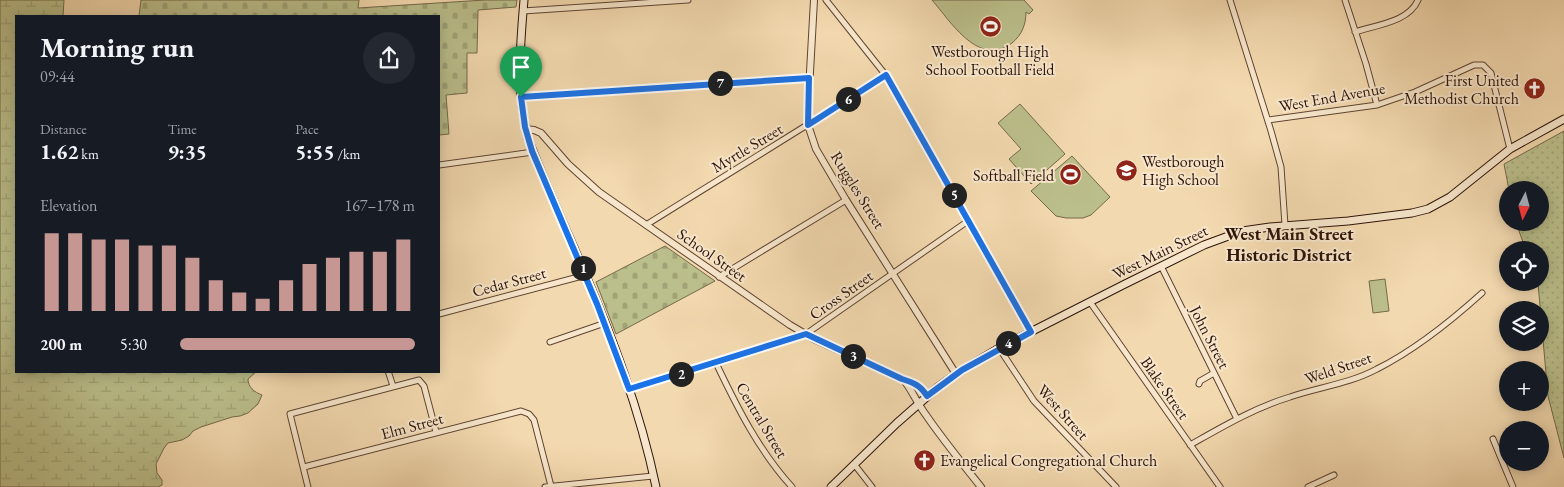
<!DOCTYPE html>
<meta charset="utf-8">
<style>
:root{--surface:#171b24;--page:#242831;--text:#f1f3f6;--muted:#9ea1a6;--accent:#c59692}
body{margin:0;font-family:"EB Garamond",serif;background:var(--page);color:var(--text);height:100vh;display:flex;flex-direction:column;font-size:19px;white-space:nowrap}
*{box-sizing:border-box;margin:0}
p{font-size:16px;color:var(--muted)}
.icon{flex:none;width:28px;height:28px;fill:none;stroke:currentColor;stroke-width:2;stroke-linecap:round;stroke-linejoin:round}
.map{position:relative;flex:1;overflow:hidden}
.panel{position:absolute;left:15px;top:15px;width:425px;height:358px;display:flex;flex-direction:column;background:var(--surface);border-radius:0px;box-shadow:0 2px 12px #0003}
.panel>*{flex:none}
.needle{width:32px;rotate:186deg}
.controls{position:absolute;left:1499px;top:181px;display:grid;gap:10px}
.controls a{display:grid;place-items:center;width:50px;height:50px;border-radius:50%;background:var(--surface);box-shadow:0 2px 12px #0003;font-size:25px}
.pin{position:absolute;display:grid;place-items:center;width:42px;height:42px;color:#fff;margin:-51px -21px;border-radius:50% 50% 50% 0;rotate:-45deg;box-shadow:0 0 5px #0007}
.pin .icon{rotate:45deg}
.km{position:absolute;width:25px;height:25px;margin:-12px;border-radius:50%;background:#222;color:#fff;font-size:14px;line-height:25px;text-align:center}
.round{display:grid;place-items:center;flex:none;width:52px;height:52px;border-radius:26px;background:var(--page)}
.summary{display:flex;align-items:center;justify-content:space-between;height:85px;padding:0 25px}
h1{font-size:28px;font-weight:700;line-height:38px}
.figures{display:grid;grid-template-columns:repeat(3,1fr);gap:8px;height:85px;padding:5px 25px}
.figures div{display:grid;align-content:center}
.figures b{font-size:21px;font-weight:700}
.figures small{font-size:14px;font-weight:400}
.figures p{font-size:14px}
.chart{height:140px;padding:10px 25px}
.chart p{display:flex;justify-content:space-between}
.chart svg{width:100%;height:90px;margin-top:5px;stroke:var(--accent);stroke-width:6}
ul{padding:0 25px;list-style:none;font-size:16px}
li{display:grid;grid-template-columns:80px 60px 1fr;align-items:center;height:38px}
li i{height:12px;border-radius:6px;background:var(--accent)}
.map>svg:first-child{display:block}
</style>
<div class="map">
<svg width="1564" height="487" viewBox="0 0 1564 487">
<defs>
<pattern id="grass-dots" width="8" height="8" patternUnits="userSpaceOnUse" patternTransform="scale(1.25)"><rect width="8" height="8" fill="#bbbf8b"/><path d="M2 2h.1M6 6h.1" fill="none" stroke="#a1a377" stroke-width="1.8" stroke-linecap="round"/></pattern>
<pattern id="wetland-marsh" width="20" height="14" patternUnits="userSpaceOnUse" patternTransform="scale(1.25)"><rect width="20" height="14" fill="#bbbf8b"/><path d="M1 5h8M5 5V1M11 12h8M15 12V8" fill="none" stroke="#a1a377"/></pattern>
<pattern id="cemetery-stones" width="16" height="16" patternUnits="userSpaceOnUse" patternTransform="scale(1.25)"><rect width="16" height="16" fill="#bbbf8b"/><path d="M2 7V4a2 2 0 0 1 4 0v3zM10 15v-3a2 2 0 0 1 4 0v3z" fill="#a1a377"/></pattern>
</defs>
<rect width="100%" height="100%" fill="#f3d9af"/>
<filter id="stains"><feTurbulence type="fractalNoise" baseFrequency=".004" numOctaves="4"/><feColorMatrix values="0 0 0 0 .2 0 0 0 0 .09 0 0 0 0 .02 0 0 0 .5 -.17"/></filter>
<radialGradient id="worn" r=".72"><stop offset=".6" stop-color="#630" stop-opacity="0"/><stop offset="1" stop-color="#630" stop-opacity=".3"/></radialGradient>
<path fill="url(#grass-dots)" stroke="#74694a" d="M1564 131V458L1548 396 1538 283 1540 282V250H1526L1516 223 1540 222V190H1509L1504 164Z"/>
<path fill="url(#wetland-marsh)" stroke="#74694a" d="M0 0H64L63 16H16V371H257L248 379C248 387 254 392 262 395L258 404 248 413 240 416 232 417 201 427 193 431 189 436 182 440 168 443 164 448 156 464 157 473 162 480V485L158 487H0Z"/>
<path fill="url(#cemetery-stones)" stroke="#74694a" d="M141 0H359L358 8 485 0H517L516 7 478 10 477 53H467V93L446 95 449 134 439 135V16H139Z
M665 246 715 281 616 334 596 282Z"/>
<path fill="#bbbf8b" stroke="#74694a" d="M932 0H1024L1033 10 1029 14 1026 12C1026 24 1022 35 1012 43 979 68 951 22 932 0Z
M1020 104 1065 154 1031 184 1009 159 1021 149 998 123Z
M1072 156 1110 197 1091 215 1083 218H1066L1056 216 1031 191Z
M1385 279 1389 311 1373 313 1369 281Z"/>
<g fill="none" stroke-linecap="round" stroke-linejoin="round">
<defs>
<path id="minor" d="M826 0 888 78 1031 332
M1230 0 1271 131 1281 167 1285 225
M1345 0 1366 64 1377 105
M523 11 688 0
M1355 32C1376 25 1409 22 1418 0
M521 97 809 78
M1268 120 1377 105 1415 92 1474 65H1483L1491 73 1510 149
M439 165 533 152
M646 225C726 175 807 126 886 75
M1161 266 1237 419
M719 277 846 200
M1090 302 1220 487
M439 314 586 275
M550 342 605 323
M999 348 1034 401 1116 487
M716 363C737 407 759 451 792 487
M388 371 393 386
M1199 384 1200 381 1214 373
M629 389 806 334 968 221
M1493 439 1513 487
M1190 445C1222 427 1254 408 1290 397 1319 387 1349 384 1377 369 1415 350 1451 321 1482 293
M854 464 872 487
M304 467 521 411 529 414 534 420 551 486
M308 487 290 414 419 380 424 386 436 432
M545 487 653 476
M1308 487 1334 475"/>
<path id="tertiary" d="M814 0 808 108V125L816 149 846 200 956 374
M525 129 534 130 541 133 568 164 599 192 790 325 814 339 902 379C914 383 920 385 927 396
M903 379C912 390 917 403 926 415 943 440 962 463 981 487"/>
<path id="secondary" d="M524 0C520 46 516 93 528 138 544 181 563 222 581 264 612 336 640 410 656 487
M831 487 897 423 938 387 962 370 999 348 1123 285 1204 245 1242 231 1270 227 1348 221 1412 213 1428 209 1450 197 1510 149 1564 119"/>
</defs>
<use href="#minor" stroke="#5e4432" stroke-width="7"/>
<use href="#tertiary" stroke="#5e4432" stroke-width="8"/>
<use href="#secondary" stroke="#2d1309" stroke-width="9"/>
<use href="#minor" stroke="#f7e6cb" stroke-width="5"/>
<use href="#tertiary" stroke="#f7e6cb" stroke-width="6"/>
<use href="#secondary" stroke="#f7e6cb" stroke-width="7"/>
</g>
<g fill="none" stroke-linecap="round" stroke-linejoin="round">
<defs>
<path id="route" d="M886 75 1031 332 962 370 927 396C920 385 914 383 902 379L806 334 629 389 597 304 532 151 525 127 521 97 809 78 808 125Z"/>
</defs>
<use href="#route" stroke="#fff" stroke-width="10"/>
<use href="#route" stroke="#1a73e8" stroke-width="6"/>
</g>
<defs>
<symbol id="stadium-disc" viewBox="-11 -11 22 22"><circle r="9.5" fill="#8f2418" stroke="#f7e6cb"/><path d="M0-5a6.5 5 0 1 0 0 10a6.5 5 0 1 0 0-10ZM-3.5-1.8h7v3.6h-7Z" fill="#fff"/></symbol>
<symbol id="church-disc" viewBox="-11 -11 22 22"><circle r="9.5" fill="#8f2418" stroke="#f7e6cb"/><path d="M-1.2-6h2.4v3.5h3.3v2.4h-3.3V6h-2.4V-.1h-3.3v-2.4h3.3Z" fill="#fff"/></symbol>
<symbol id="school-disc" viewBox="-11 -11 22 22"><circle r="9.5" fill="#8f2418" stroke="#f7e6cb"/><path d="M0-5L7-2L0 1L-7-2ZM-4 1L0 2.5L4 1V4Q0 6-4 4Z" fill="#fff"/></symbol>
</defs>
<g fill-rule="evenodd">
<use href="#stadium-disc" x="978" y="14" width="25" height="25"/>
<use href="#church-disc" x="1522" y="76" width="25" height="25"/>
<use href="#school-disc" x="1114" y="158" width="25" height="25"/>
<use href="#stadium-disc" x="1058" y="162" width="25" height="25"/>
<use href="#church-disc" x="912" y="448" width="25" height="25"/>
</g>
<g text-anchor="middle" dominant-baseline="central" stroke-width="4" stroke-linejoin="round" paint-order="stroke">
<g font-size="16" fill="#2d1309" stroke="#f7e6cb" text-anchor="end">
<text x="990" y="51" text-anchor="middle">Westborough High<tspan x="990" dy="18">School Football Field</tspan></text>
<text x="1519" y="80">First United<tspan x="1519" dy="18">Methodist Church</tspan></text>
<text x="1142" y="161" text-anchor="start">Westborough<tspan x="1142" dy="18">High School</tspan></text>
<text x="1054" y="175">Softball Field</text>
<text x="940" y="460" text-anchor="start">Evangelical Congregational Church</text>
</g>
<g font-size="16" fill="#2d1309" stroke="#f7e6cb">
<text transform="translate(1332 97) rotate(-10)">West End Avenue</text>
<text transform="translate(747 148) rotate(-31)">Myrtle Street</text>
<text transform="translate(858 190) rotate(58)">Ruggles Street</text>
<text transform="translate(1160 252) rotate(-26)">West Main Street</text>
<text transform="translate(712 255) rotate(35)">School Street</text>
<text transform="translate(509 282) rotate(-15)">Cedar Street</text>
<text transform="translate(841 295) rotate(-35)">Cross Street</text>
<text transform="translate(1210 337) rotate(63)">John Street</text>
<text transform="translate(1338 368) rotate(-19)">Weld Street</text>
<text transform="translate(1165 388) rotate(55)">Blake Street</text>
<text transform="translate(1063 412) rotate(48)">West Street</text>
<text transform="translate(762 420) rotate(59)">Central Street</text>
<text transform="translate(412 426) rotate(-15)">Elm Street</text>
</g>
<g font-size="18" font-weight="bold" fill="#2d1309" stroke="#f7e6cb">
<text x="1289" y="233">West Main Street<tspan x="1289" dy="21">Historic District</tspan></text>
</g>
</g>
<rect width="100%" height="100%" filter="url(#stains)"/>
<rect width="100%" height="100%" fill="url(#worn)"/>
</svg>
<div class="controls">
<a><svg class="needle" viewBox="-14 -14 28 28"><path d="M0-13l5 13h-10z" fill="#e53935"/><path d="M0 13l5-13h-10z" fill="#9ea1a6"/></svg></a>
<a><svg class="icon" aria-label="locate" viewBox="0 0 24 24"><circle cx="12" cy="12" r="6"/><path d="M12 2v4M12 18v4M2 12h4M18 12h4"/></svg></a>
<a><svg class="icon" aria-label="layers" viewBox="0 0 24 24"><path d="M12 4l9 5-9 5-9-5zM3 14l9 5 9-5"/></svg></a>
<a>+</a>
<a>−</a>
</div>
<div class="pin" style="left:521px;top:97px;background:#1e9e55"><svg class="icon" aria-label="arrive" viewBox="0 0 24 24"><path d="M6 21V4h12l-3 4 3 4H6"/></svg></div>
<b class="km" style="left:583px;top:268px">1</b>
<b class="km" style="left:681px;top:374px">2</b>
<b class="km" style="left:853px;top:356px">3</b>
<b class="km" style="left:1008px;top:343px">4</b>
<b class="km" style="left:954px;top:195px">5</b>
<b class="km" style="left:848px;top:99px">6</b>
<b class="km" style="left:720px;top:83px">7</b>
<section class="panel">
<div class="summary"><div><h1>Morning run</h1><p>09:44</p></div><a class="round"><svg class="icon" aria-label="share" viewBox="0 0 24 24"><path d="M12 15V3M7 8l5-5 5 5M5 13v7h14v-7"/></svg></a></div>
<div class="figures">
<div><p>Distance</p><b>1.62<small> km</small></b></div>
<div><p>Time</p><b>9:35</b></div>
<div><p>Pace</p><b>5:55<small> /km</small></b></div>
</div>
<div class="chart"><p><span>Elevation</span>167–178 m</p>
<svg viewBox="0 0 160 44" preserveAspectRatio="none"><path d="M5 44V6M15 44V6M25 44V9M35 44V9M45 44V12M55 44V12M65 44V18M75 44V29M85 44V35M95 44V38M105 44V29M115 44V21M125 44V18M135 44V15M145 44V15M155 44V9"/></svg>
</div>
<ul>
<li><b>200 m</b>5:30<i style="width:100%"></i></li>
</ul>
</section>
</div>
